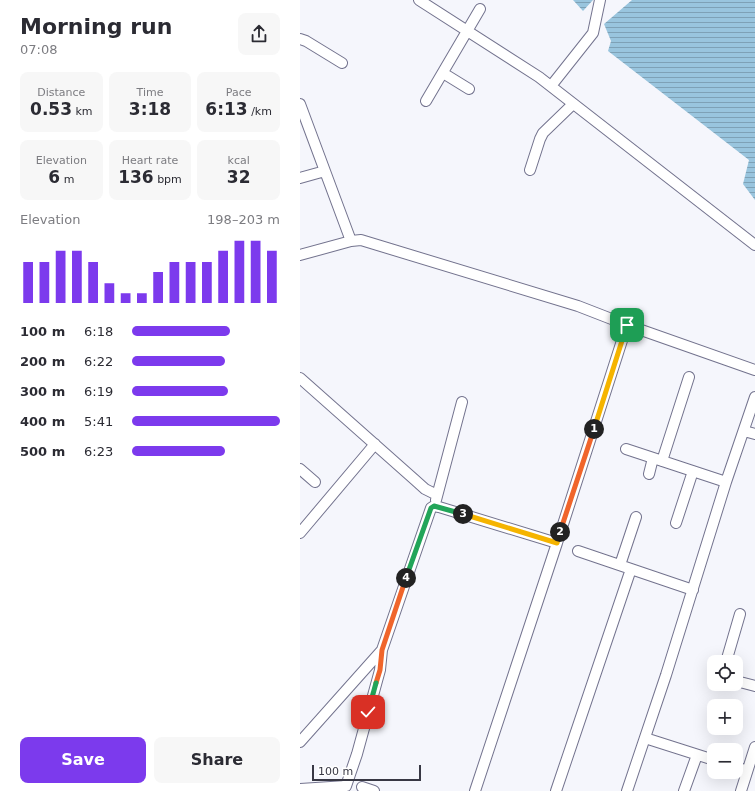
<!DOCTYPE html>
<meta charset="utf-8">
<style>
:root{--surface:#fff;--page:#f7f7f7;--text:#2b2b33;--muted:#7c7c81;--accent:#7c3aed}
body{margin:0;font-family:"DejaVu Sans",sans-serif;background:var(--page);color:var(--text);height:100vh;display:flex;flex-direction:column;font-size:15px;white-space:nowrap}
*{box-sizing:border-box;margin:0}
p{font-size:13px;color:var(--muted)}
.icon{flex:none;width:22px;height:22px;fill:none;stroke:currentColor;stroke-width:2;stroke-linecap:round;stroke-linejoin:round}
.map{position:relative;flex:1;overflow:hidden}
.sheet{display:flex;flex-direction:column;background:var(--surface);width:300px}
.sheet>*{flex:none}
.controls{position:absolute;left:407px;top:655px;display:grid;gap:8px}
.controls a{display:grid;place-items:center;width:36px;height:36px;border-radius:8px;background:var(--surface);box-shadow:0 4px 16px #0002;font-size:20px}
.scale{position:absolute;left:12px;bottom:10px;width:109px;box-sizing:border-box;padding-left:4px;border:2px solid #383844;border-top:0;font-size:11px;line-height:14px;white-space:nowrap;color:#383844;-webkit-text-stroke:3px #fff;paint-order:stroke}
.pin{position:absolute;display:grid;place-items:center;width:34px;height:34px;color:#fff;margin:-17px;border-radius:8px;box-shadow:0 2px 6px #0006}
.km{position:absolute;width:20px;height:20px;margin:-10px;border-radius:50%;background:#222;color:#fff;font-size:11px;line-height:20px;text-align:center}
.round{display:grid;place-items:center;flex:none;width:42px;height:42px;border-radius:8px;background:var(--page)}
.headline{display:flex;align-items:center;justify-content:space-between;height:68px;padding:0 20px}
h1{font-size:22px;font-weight:700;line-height:30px}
.metrics{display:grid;grid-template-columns:repeat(3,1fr);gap:6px;height:68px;padding:4px 20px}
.metrics div{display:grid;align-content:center;border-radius:8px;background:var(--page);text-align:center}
.metrics b{font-size:17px;font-weight:700}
.metrics small{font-size:11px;font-weight:400}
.metrics p{font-size:11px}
.chart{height:112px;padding:8px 20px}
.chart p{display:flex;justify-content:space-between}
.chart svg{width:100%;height:72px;margin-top:4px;stroke:var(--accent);stroke-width:6}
.action{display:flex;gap:8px;margin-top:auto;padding:8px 20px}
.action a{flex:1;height:46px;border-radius:8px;background:var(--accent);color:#fff;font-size:16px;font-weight:700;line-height:46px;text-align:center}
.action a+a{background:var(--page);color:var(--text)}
ul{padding:0 20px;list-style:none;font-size:13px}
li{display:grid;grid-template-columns:64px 48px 1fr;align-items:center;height:30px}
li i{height:10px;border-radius:5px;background:var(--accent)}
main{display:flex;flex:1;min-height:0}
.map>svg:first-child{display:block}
</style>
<main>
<section class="sheet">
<div class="headline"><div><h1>Morning run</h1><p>07:08</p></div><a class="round"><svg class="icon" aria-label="share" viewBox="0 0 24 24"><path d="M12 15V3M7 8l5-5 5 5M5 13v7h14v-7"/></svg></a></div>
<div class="metrics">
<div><p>Distance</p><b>0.53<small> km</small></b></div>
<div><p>Time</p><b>3:18</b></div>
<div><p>Pace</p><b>6:13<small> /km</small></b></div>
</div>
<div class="metrics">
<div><p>Elevation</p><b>6<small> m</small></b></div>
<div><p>Heart rate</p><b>136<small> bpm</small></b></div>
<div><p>kcal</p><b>32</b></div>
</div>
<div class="chart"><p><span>Elevation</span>198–203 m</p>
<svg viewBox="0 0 160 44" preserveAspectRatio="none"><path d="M5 44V19M15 44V19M25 44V12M35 44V12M45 44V19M55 44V32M65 44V38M75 44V38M85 44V25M95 44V19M105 44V19M115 44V19M125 44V12M135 44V6M145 44V6M155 44V12"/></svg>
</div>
<ul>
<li><b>100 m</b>6:18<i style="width:66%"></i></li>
<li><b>200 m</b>6:22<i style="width:63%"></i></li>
<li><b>300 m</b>6:19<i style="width:65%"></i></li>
<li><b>400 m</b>5:41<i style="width:100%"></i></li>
<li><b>500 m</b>6:23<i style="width:63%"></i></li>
</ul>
<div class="action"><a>Save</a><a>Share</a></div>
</section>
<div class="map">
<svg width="455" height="791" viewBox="0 0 455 791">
<defs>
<pattern id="water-rules" width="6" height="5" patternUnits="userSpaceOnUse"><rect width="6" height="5" fill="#99c5de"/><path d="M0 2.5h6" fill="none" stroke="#7ea1b6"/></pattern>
</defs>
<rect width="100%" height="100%" fill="#f5f6fc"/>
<path fill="url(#water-rules)" d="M273 0H293L283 11Z
M332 0H455V200L443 184 449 160 308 51 311 41 304 24Z"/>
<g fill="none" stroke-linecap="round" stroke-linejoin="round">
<defs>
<path id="minor" d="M119 0 239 77 455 245
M0 39 6 41 42 63
M143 73 169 89
M251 86 293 33 300 0
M126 101 180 9
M0 104 51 241
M230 170 240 139 243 133 273 104
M0 178 25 171
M0 255 51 241 61 240 278 306 327 325 455 370
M0 378 115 480 125 489 137 495
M444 431 455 434
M326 449 426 482
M362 461 389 377
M0 469 15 482
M349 474 353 458
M136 500 162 402
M376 523 393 471
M0 533 75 444
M278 551 393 590
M320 565 336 517
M426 662 440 614
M436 681 455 686
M345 738 414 760
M0 742 82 650 131 508 134 506 139 507 257 543 327 325
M436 767 447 771
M62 787 74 791
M0 789 46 786 57 754 80 670 82 650
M175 791 257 543
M256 791 331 569
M327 791 366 675 426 482 455 397
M384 791 397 755
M441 791 455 747"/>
</defs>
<use href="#minor" stroke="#73738e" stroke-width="12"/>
<use href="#minor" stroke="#fff" stroke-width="10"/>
</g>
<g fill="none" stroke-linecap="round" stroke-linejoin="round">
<defs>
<path id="split-1" d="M294 429 327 325"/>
<path id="split-2" d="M260 532 294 429"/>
<path id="split-3" d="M163 514 257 543 260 532"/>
<path id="split-4" d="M106 578 131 508 134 506 163 514"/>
<path id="split-5" d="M76 683 80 670 82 650 106 578"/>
<path id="split-6" d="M68 712 76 683"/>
</defs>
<use href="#split-1" stroke="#fff" stroke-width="8"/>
<use href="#split-2" stroke="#fff" stroke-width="8"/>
<use href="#split-3" stroke="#fff" stroke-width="8"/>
<use href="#split-4" stroke="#fff" stroke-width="8"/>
<use href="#split-5" stroke="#fff" stroke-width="8"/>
<use href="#split-6" stroke="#fff" stroke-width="8"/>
<use href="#split-1" stroke="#f5b400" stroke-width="5"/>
<use href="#split-2" stroke="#f0652b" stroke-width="5"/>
<use href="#split-3" stroke="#f5b400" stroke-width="5"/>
<use href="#split-4" stroke="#22a559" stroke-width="5"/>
<use href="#split-5" stroke="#f0652b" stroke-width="5"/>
<use href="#split-6" stroke="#22a559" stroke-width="5"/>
</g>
</svg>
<div class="controls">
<a><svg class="icon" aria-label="locate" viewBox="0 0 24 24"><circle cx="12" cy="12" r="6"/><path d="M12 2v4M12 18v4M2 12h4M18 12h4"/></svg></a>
<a>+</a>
<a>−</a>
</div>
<div class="scale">100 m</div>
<div class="pin" style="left:327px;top:325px;background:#1e9e55"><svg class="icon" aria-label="arrive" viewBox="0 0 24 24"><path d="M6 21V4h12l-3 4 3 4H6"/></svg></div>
<div class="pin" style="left:68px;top:712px;background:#d93025"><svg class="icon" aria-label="check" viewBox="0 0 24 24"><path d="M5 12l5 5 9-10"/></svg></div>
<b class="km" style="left:294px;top:429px">1</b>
<b class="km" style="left:260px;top:532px">2</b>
<b class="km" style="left:163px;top:514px">3</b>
<b class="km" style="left:106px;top:578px">4</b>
</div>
</main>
